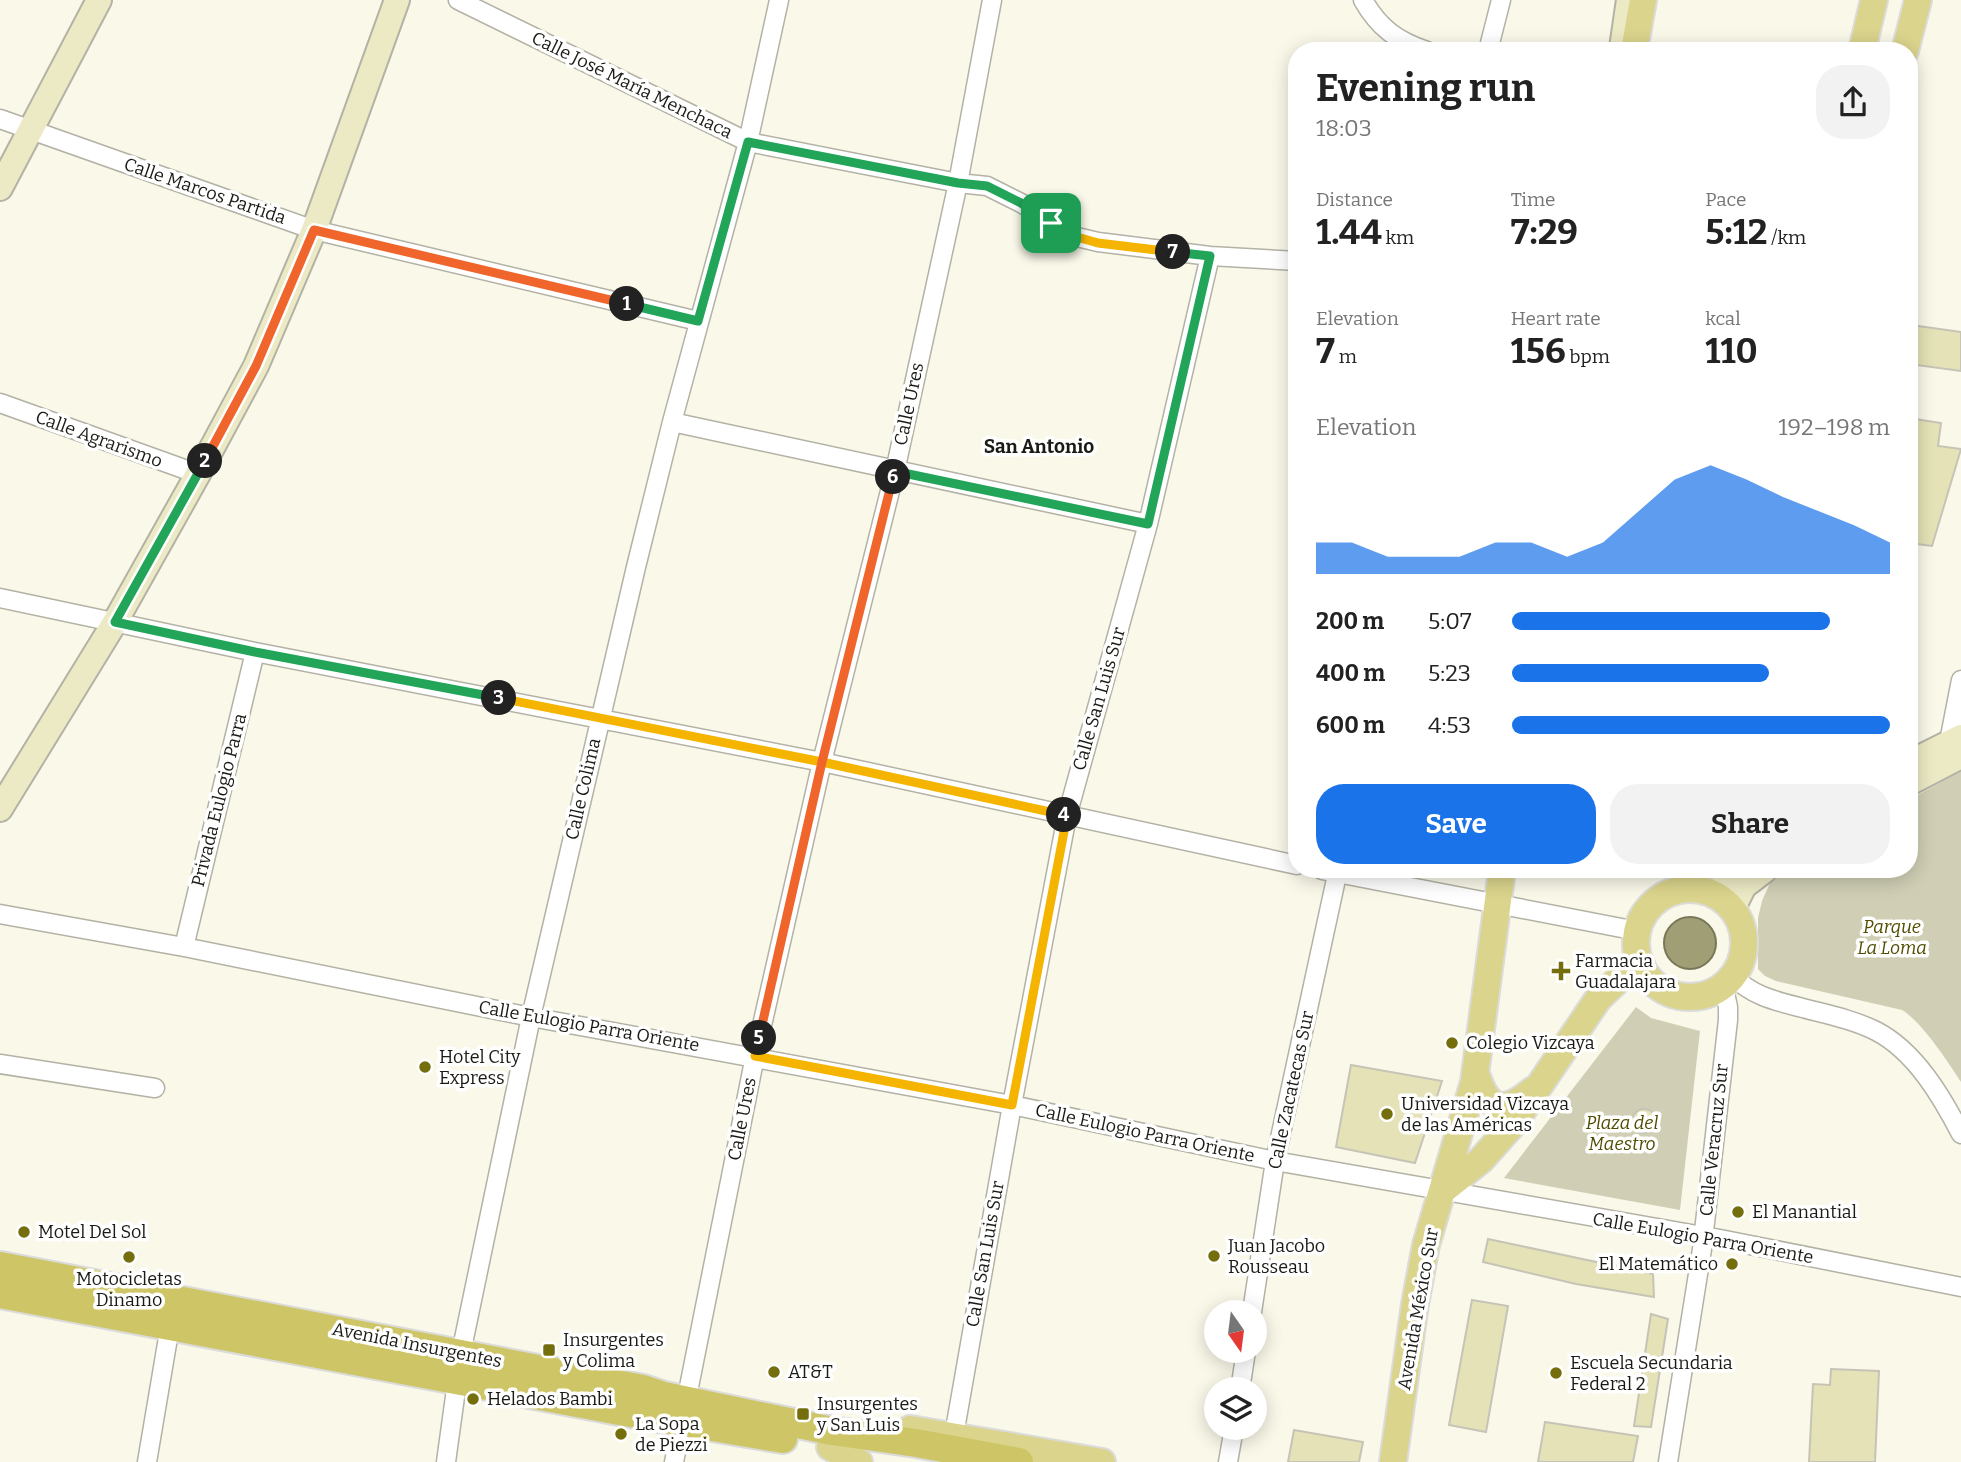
<!DOCTYPE html>
<meta charset="utf-8">
<style>
:root{--surface:#fff;--page:#f2f2f2;--text:#222;--muted:#767676;--accent:#1a73e8}
body{margin:0;font-family:Bitter,serif;background:var(--page);color:var(--text);height:100vh;display:flex;flex-direction:column;font-size:26px;white-space:nowrap}
*{box-sizing:border-box;margin:0}
p{font-size:23px;color:var(--muted)}
.icon{flex:none;width:38px;height:38px;fill:none;stroke:currentColor;stroke-width:2;stroke-linecap:round;stroke-linejoin:round}
.map{position:relative;flex:1;overflow:hidden}
.side{position:absolute;left:1288px;top:42px;width:630px;height:836px;display:flex;flex-direction:column;background:var(--surface);border-radius:28px;box-shadow:0 4px 18px #0003}
.side>*{flex:none}
.needle{width:46px;rotate:166deg}
.controls{position:absolute;left:1204px;top:1300px;display:grid;gap:14px}
.controls a{display:grid;place-items:center;width:63px;height:63px;border-radius:50%;background:var(--surface);box-shadow:0 4px 18px #0003;font-size:35px}
.pin{position:absolute;display:grid;place-items:center;width:60px;height:60px;color:#fff;margin:-30px;border-radius:14px;box-shadow:0 4px 10px #0006}
.km{position:absolute;width:35px;height:35px;margin:-18px;border-radius:50%;background:#222;color:#fff;font-size:19px;line-height:35px;text-align:center}
.round{display:grid;place-items:center;flex:none;width:74px;height:74px;border-radius:28px;background:var(--page)}
.summary{display:flex;align-items:center;justify-content:space-between;height:119px;padding:0 28px}
h1{font-size:38px;font-weight:700;line-height:52px}
.stats{display:grid;grid-template-columns:repeat(3,1fr);gap:10px;height:119px;padding:7px 28px}
.stats div{display:grid;align-content:center}
.stats b{font-size:35px;font-weight:700}
.stats small{font-size:19px;font-weight:400}
.stats p{font-size:19px}
.chart{height:196px;padding:14px 28px}
.chart p{display:flex;justify-content:space-between}
.chart svg{width:100%;height:126px;margin-top:7px;fill:var(--accent);opacity:.7}
.button{display:flex;gap:14px;margin-top:auto;padding:14px 28px}
.button a{flex:1;height:80px;border-radius:28px;background:var(--accent);color:#fff;font-size:28px;font-weight:700;line-height:80px;text-align:center}
.button a+a{background:var(--page);color:var(--text)}
ul{padding:0 28px;list-style:none;font-size:23px}
li{display:grid;grid-template-columns:112px 84px 1fr;align-items:center;height:52px}
li i{height:18px;border-radius:9px;background:var(--accent)}
.map>svg:first-child{display:block}
</style>
<div class="map">
<svg width="1961" height="1462" viewBox="0 0 1961 1462">
<rect width="100%" height="100%" fill="#f9f8e9"/>
<path fill="#d0cfb5" d="M1961 771V1082C1948 1062 1922 1022 1902 1010L1776 981 1765 976 1758 969V918L1762 901 1770 883 1787 870H1909V800Z
M1636 1007 1651 1018 1700 1031 1680 1210 1504 1178Z"/>
<path fill="#a09e74" stroke="#787758" stroke-width="2" d="M1664 943a26 26 0 1 1 52 0a26 26 0 1 1-52 0Z"/>
<path fill="#e4e2b6" stroke="#c5c4b6" stroke-width="2" d="M1911 325 1961 332V371L1909 364Z
M1909 418 1941 423 1938 446 1961 449 1932 546 1909 543Z
M1351 1065 1442 1081 1415 1163 1336 1147Z
M1632 1121a12 12 0 1 1 24 0a12 12 0 1 1-24 0Z
M1488 1239 1653 1274 1654 1297 1576 1284 1483 1262Z
M1472 1300 1508 1306 1486 1432 1449 1425Z
M1651 1314 1668 1319 1651 1427 1634 1426Z
M1831 1369 1879 1371 1875 1462H1809L1813 1384 1830 1385Z
M1545 1422 1638 1436 1633 1462H1538Z
M1294 1430 1363 1442 1359 1462H1288Z"/>
<g fill="none" stroke-linecap="round" stroke-linejoin="round">
<defs>
<path id="minor" d="M458 0 748 142 958 183 987 186 1021 203 1077 237 1098 242 1210 256 1297 261
M1363 0C1379 28 1397 41 1427 51
M1488 51 1501 0
M0 119 314 230 698 321
M0 403 198 474
M672 422 1148 524
M0 598 255 652 822 762 1297 865
M1947 752 1961 680
M1322 870 1637 931
M0 914 184 947 531 1017 1012 1105 1275 1161 1720 1239 1961 1287
M184 947 255 652
M1732 975C1750 995 1775 1001 1799 1007 1825 1014 1852 1019 1876 1031 1915 1051 1942 1097 1961 1134
M0 1064 155 1088
M1252 1312 1275 1161 1338 870
M1240 1390 1246 1351
M954 1435 1012 1105 1067 816 1148 524 1210 256
M147 1462 170 1326
M446 1462 461 1353 531 1017 636 567 672 422 748 142 779 0
M674 1462 755 1056 822 762 895 471 958 183 992 0
M1228 1462 1234 1428
M1668 1462 1702 1249 1728 1020V1007L1723 984"/>
<path id="secondary" d="M1622 48 1629 0
M0 188 99 0
M1909 763 1961 737
M1909 783 1961 756
M0 809 115 622 198 474 256 366 314 230 397 0
M1715 896 1736 870
M1732 910 1744 886 1765 870"/>
<path id="primary" d="M1634 51 1643 0
M1862 51 1874 0
M1905 51 1918 0
M1636 943a54 54 0 1 1 108 0a54 54 0 1 1-108 0Z
M1476 1074C1488 1110 1502 1116 1533 1090
M1442 1191 1481 1160 1514 1123 1598 999 1621 977 1641 964
M910 1429 1102 1462
M830 1447 859 1462
M1393 1462 1415 1304 1426 1245 1474 1082 1502 870"/>
<path id="trunk" d="M0 1266 643 1389 664 1396 832 1431 916 1443 1019 1462
M0 1294 630 1413 783 1439"/>
</defs>
<use href="#minor" stroke="#b3b2a5" stroke-width="21"/>
<use href="#secondary" stroke="#b3b2a5" stroke-width="28"/>
<use href="#primary" stroke="#dbdbda" stroke-width="30"/>
<use href="#trunk" stroke="#dbdbda" stroke-width="32"/>
<use href="#minor" stroke="#fff" stroke-width="18"/>
<use href="#secondary" stroke="#eceac5" stroke-width="24"/>
<use href="#primary" stroke="#dad48c" stroke-width="26"/>
<use href="#trunk" stroke="#cec666" stroke-width="28"/>
</g>
<g fill="none" stroke-linecap="round" stroke-linejoin="round">
<defs>
<path id="split-1" d="M627 304 698 321 748 142 958 183 987 186 1021 203 1051 223"/>
<path id="split-2" d="M205 461 256 366 314 230 627 304"/>
<path id="split-3" d="M205 461 115 622 255 652 499 698"/>
<path id="split-4" d="M499 698 822 762 1064 815"/>
<path id="split-5" d="M759 1038 755 1056 1012 1105 1067 816 1064 815"/>
<path id="split-6" d="M759 1038 822 762 893 477"/>
<path id="split-7" d="M893 477 894 471 1148 524 1210 256 1173 252"/>
<path id="split-8" d="M1051 223 1077 237 1098 243 1173 252"/>
</defs>
<use href="#split-1" stroke="#fff" stroke-width="14"/>
<use href="#split-2" stroke="#fff" stroke-width="14"/>
<use href="#split-3" stroke="#fff" stroke-width="14"/>
<use href="#split-4" stroke="#fff" stroke-width="14"/>
<use href="#split-5" stroke="#fff" stroke-width="14"/>
<use href="#split-6" stroke="#fff" stroke-width="14"/>
<use href="#split-7" stroke="#fff" stroke-width="14"/>
<use href="#split-8" stroke="#fff" stroke-width="14"/>
<use href="#split-1" stroke="#22a559" stroke-width="9"/>
<use href="#split-2" stroke="#f0652b" stroke-width="9"/>
<use href="#split-3" stroke="#22a559" stroke-width="9"/>
<use href="#split-4" stroke="#f5b400" stroke-width="9"/>
<use href="#split-5" stroke="#f5b400" stroke-width="9"/>
<use href="#split-6" stroke="#f0652b" stroke-width="9"/>
<use href="#split-7" stroke="#22a559" stroke-width="9"/>
<use href="#split-8" stroke="#f5b400" stroke-width="9"/>
</g>
<g fill="#756e0d" stroke="#fff" stroke-width="2.5">
<path d="M1557.5 960.5h7v7h7v7h-7v7h-7v-7h-7v-7h7z"/>
<circle cx="1452" cy="1043" r="7"/>
<circle cx="425" cy="1067" r="7"/>
<circle cx="1387" cy="1114" r="7"/>
<circle cx="1738" cy="1212" r="7"/>
<circle cx="24" cy="1232" r="7"/>
<circle cx="1214" cy="1256" r="7"/>
<circle cx="129" cy="1257" r="7"/>
<circle cx="1732" cy="1264" r="7"/>
<rect x="542" y="1343" width="14" height="14" rx="3.5"/>
<circle cx="774" cy="1372" r="7"/>
<circle cx="1556" cy="1373" r="7"/>
<circle cx="473" cy="1399" r="7"/>
<rect x="796" y="1407" width="14" height="14" rx="3.5"/>
<circle cx="621" cy="1434" r="7"/>
</g>
<g text-anchor="middle" dominant-baseline="central" stroke-width="7" stroke-linejoin="round" paint-order="stroke">
<g font-size="18" fill="#1b1b16" stroke="#fff">
<text transform="translate(632 85) rotate(26)">Calle José María Menchaca</text>
<text transform="translate(205 191) rotate(19)">Calle Marcos Partida</text>
<text transform="translate(909 404) rotate(-78)">Calle Ures</text>
<text transform="translate(99 439) rotate(20)">Calle Agrarismo</text>
<text transform="translate(1099 699) rotate(-74)">Calle San Luis Sur</text>
<text transform="translate(583 789) rotate(-77)">Calle Colima</text>
<text transform="translate(219 800) rotate(-76)">Privada Eulogio Parra</text>
<text transform="translate(589 1026) rotate(10)">Calle Eulogio Parra Oriente</text>
<text transform="translate(1291 1090) rotate(-78)">Calle Zacatecas Sur</text>
<text transform="translate(742 1119) rotate(-79)">Calle Ures</text>
<text transform="translate(1145 1133) rotate(12)">Calle Eulogio Parra Oriente</text>
<text transform="translate(1714 1140) rotate(-84)">Calle Veracruz Sur</text>
<text transform="translate(1703 1238) rotate(10)">Calle Eulogio Parra Oriente</text>
<text transform="translate(985 1254) rotate(-80)">Calle San Luis Sur</text>
<text transform="translate(1418 1309) rotate(-80)">Avenida México Sur</text>
<text transform="translate(417 1345) rotate(11)">Avenida Insurgentes</text>
</g>
<g font-size="18" font-style="italic" fill="#514c00" stroke="#fff">
<text x="1892" y="927">Parque<tspan x="1892" dy="21">La Loma</tspan></text>
<text x="1622" y="1123">Plaza del<tspan x="1622" dy="21">Maestro</tspan></text>
</g>
<g font-size="18" fill="#1b1b16" stroke="#fff" text-anchor="start">
<text x="1575" y="961">Farmacia<tspan x="1575" dy="21">Guadalajara</tspan></text>
<text x="1466" y="1043">Colegio Vizcaya</text>
<text x="439" y="1057">Hotel City<tspan x="439" dy="21">Express</tspan></text>
<text x="1401" y="1104">Universidad Vizcaya<tspan x="1401" dy="21">de las Américas</tspan></text>
<text x="1752" y="1212">El Manantial</text>
<text x="38" y="1232">Motel Del Sol</text>
<text x="1228" y="1246">Juan Jacobo<tspan x="1228" dy="21">Rousseau</tspan></text>
<text x="1718" y="1264" text-anchor="end">El Matemático</text>
<text x="129" y="1279" text-anchor="middle">Motocicletas<tspan x="129" dy="21">Dinamo</tspan></text>
<text x="563" y="1340">Insurgentes<tspan x="563" dy="21">y Colima</tspan></text>
<text x="1570" y="1363">Escuela Secundaria<tspan x="1570" dy="21">Federal 2</tspan></text>
<text x="788" y="1372">AT&amp;T</text>
<text x="487" y="1399">Helados Bambi</text>
<text x="817" y="1404">Insurgentes<tspan x="817" dy="21">y San Luis</tspan></text>
<text x="635" y="1424">La Sopa<tspan x="635" dy="21">de Piezzi</tspan></text>
</g>
<g font-size="19" font-weight="bold" fill="#1b1b16" stroke="#fff">
<text x="1039" y="446">San Antonio</text>
</g>
</g>
</svg>
<div class="controls">
<a><svg class="needle" viewBox="-14 -14 28 28"><path d="M0-13l5 13h-10z" fill="#e53935"/><path d="M0 13l5-13h-10z" fill="#767676"/></svg></a>
<a><svg class="icon" aria-label="layers" viewBox="0 0 24 24"><path d="M12 4l9 5-9 5-9-5zM3 14l9 5 9-5"/></svg></a>
</div>
<div class="pin" style="left:1051px;top:223px;background:#1e9e55"><svg class="icon" aria-label="arrive" viewBox="0 0 24 24"><path d="M6 21V4h12l-3 4 3 4H6"/></svg></div>
<b class="km" style="left:627px;top:304px">1</b>
<b class="km" style="left:205px;top:461px">2</b>
<b class="km" style="left:499px;top:698px">3</b>
<b class="km" style="left:1064px;top:815px">4</b>
<b class="km" style="left:759px;top:1038px">5</b>
<b class="km" style="left:893px;top:477px">6</b>
<b class="km" style="left:1173px;top:252px">7</b>
<section class="side">
<div class="summary"><div><h1>Evening run</h1><p>18:03</p></div><a class="round"><svg class="icon" aria-label="share" viewBox="0 0 24 24"><path d="M12 15V3M7 8l5-5 5 5M5 13v7h14v-7"/></svg></a></div>
<div class="stats">
<div><p>Distance</p><b>1.44<small> km</small></b></div>
<div><p>Time</p><b>7:29</b></div>
<div><p>Pace</p><b>5:12<small> /km</small></b></div>
</div>
<div class="stats">
<div><p>Elevation</p><b>7<small> m</small></b></div>
<div><p>Heart rate</p><b>156<small> bpm</small></b></div>
<div><p>kcal</p><b>110</b></div>
</div>
<div class="chart"><p><span>Elevation</span>192–198 m</p>
<svg viewBox="0 0 160 44" preserveAspectRatio="none"><path d="M0 44V33L10 33L20 38L30 38L40 38L50 33L60 33L70 38L80 33L90 22L100 11L110 6L120 11L130 17L140 22L150 27L160 33V44z"/></svg>
</div>
<ul>
<li><b>200 m</b>5:07<i style="width:84%"></i></li>
<li><b>400 m</b>5:23<i style="width:68%"></i></li>
<li><b>600 m</b>4:53<i style="width:100%"></i></li>
</ul>
<div class="button"><a>Save</a><a>Share</a></div>
</section>
</div>
